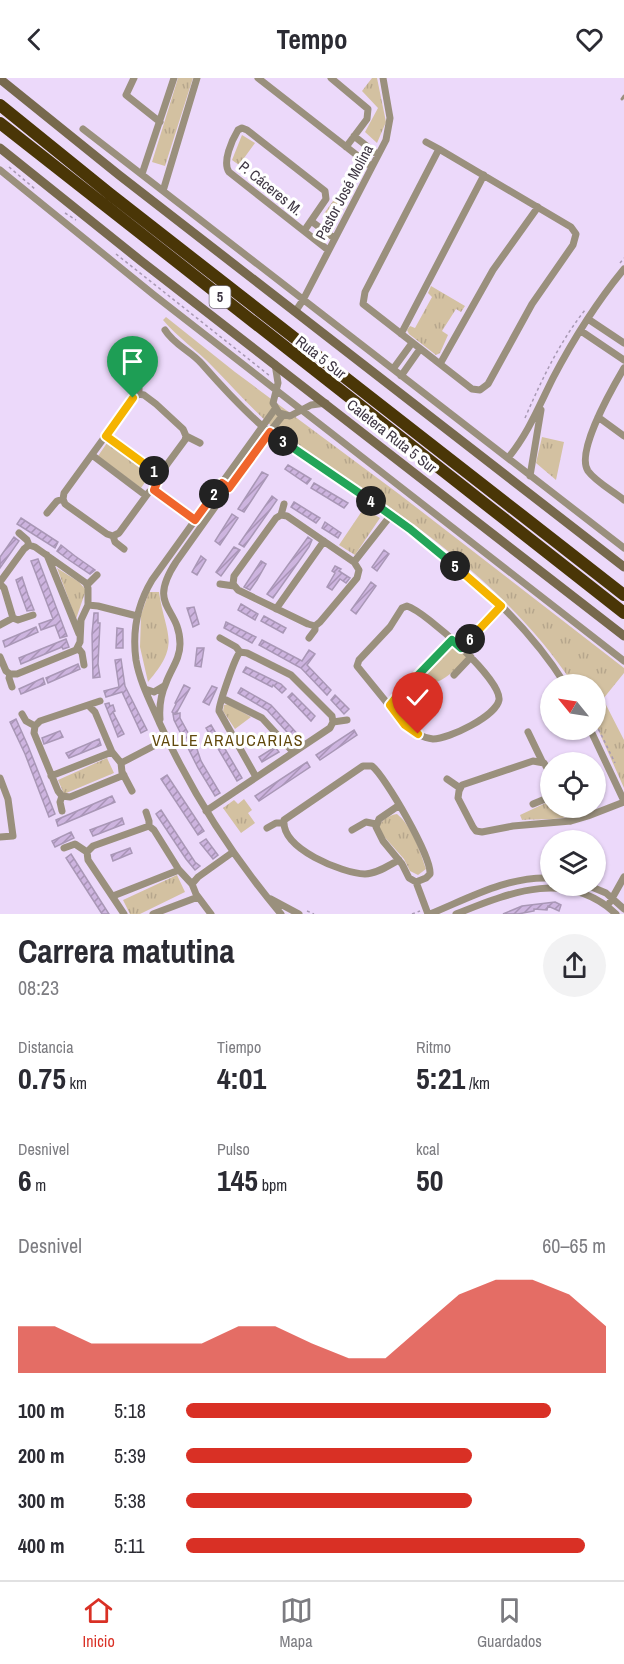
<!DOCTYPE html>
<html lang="es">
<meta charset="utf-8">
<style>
:root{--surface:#fff;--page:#f2f2f3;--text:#2b2b33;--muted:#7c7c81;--line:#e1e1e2;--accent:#d93025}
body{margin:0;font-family:"Archivo Narrow",sans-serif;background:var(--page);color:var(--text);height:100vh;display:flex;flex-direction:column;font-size:22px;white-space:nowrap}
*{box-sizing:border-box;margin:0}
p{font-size:20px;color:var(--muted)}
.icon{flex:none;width:33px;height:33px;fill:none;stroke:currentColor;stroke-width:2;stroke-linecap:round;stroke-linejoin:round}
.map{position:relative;height:836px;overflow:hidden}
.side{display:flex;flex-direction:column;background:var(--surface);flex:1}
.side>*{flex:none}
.needle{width:39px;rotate:300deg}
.fabs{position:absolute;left:540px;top:596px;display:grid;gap:12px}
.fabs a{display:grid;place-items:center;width:66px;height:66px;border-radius:50%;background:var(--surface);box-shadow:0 2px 4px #0004;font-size:30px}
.pin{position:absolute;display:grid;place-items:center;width:51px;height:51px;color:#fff;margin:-62px -26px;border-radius:50% 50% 50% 0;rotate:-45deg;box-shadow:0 0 6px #0007}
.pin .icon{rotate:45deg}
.km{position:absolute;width:30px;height:30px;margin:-15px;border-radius:50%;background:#222;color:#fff;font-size:16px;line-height:30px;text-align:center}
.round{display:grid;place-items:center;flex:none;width:63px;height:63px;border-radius:32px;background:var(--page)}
.headline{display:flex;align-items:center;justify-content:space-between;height:102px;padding:0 18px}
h1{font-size:33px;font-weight:700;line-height:45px}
.figures{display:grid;grid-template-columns:repeat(3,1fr);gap:9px;height:102px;padding:6px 18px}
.figures div{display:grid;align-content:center}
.figures b{font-size:30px;font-weight:700}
.figures small{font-size:16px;font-weight:400}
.figures p{font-size:16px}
.chart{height:168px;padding:12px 18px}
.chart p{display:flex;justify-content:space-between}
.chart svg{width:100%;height:108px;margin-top:6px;fill:var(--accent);opacity:.7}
ul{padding:0 18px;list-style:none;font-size:20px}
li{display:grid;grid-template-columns:96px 72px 1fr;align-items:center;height:45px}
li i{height:15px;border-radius:8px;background:var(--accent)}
header{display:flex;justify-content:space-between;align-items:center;height:78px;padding:0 18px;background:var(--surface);font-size:27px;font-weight:700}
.tabs{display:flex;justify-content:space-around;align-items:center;height:84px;border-top:2px solid var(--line);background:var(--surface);font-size:16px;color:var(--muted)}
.tabs a{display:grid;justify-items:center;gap:3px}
.tabs .active{color:var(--accent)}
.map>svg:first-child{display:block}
</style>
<header><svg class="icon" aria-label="back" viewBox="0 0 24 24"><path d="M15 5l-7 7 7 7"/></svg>Tempo<svg class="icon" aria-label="heart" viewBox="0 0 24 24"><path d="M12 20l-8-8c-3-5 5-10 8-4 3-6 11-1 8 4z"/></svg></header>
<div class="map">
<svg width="624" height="836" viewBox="0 0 624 836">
<defs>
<pattern id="grass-tufts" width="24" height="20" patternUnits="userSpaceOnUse" patternTransform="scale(1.5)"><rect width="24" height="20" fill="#d3c1a1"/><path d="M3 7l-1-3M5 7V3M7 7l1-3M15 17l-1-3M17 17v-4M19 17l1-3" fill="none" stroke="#b6a68c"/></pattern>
<pattern id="building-hatch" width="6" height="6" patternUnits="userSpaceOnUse" patternTransform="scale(1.5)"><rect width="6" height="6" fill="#cdb4df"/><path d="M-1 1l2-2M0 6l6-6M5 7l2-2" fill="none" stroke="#a893b6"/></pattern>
</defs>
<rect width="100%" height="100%" fill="#ecd9fa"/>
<path fill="url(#grass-tufts)" d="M178 0H193L165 88 152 84Z
M372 0H377L386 44 377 65 365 54 378 30 362 13Z
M242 57 255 65 239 87 232 82Z
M357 102 335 146 323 137 338 116 343 120Z
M431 208 465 228 461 234 456 231 442 253 448 257 440 275 436 277 409 256 407 252 410 248 415 250 432 219 428 215Z
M166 239 235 294 399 416 624 590V595L603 621 624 662V710L596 647V606H573C522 528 444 466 368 414 342 396 314 380 288 361 260 341 237 313 213 289 197 272 178 260 163 242Z
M542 359 564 364 556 402 536 385Z
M107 365 150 397 141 410 98 378Z
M364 430 380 440 355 477 339 467Z
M57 490 79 504 86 512 76 541Z
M149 514H159C165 557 182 565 148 604L140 569 141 537Z
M452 569H458L467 580C455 591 437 614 420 601Z
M228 626 251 639 235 651 223 633 224 627Z
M107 680 114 695 64 716 58 702Z
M244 721 252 732 248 735 255 745 241 755 223 730 234 722 238 726Z
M550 723V729H561L566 739C559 742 532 741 522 742L520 737Z
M397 736C412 748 420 773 426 791L418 797 410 793 404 781 380 754 379 748C382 742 389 737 397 736Z
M177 797 185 814 140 836H130L123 822Z"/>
<path fill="url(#building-hatch)" stroke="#a997b6" stroke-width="1.5" d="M288 387 311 401 307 406 285 391Z
M262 394 268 397 244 434 238 431Z
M314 405 348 425 344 430 311 410Z
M272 418 277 422 244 469 239 466Z
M294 424 320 440 316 445 291 429Z
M232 436 238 440 220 467 215 463Z
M21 440 58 464 55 470 17 446Z
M325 444 341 455 338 460 322 450Z
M14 459 19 463 0 490V479Z
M308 459 312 462 309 469 273 520 267 516Z
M61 467 75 478 95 492 90 496 66 480 57 473Z
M234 469 240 472 221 498 216 494Z
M384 472 389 476 377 493 372 489Z
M201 478 206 482 197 497 192 494Z
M38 481 67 558 60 560 55 547 41 552 39 546 53 541 31 483Z
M261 483 266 486 257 502 250 512 244 509Z
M335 488 341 491 339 493 350 500 346 505 340 501 332 512 327 509 335 495 332 493Z
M22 499 28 517 34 532 27 533 19 511 16 502Z
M371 504 376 508 356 536 351 532Z
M241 526 258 536 255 542 238 532Z
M194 529 199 546 193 549 187 530Z
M94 535H98V545H100L98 586 100 599 93 600 92 556Z
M264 538 286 550 283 555 261 543Z
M226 544 256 559 252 565 224 550Z
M36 549 38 554 5 569 3 563Z
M117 550 123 551V570H116Z
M66 561 69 569 63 571 62 569 21 586 19 580Z
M262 562 302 583 309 572 315 576 307 587 331 612 327 617 301 590 259 567Z
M197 570H204L201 589 195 588Z
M121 581 125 608 147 652 141 655 122 614 106 619 104 613 119 609 115 582Z
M78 586 80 591 48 605 46 600Z
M246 589 281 606 286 611 282 615 273 607 272 609 243 594Z
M43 600 45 606 21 616 19 611Z
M184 607 190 610 176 636 180 635V640L197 671 201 683 220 715 215 718 198 690 174 642 173 636H175L172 634 176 626 175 625Z
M212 608 217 610 209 627 203 624Z
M241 610 271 627 303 662 297 665 267 632 238 615Z
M292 615 315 638 311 643 288 619Z
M335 617 349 631 344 636 331 622Z
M109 625 110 628 113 627 115 633 113 634 124 656 118 659 105 626Z
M16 641 28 668 55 736 49 739 25 676 10 644Z
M211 647 242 700 237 703 206 650Z
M354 652 357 657 320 682 316 677Z
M60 653 63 659 44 666 42 660Z
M99 661 101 667 69 680 66 675Z
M275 669 279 674 262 684 259 679Z
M307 684 310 689 259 723 255 718Z
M167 697 204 753 198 757 161 701Z
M112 718 115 724 58 748 56 742Z
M161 732 195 784 200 788 195 792 186 781 156 736Z
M122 740 124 746 93 758 90 752Z
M71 754 74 760 55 769 52 763Z
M206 761 218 777 213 781 200 765Z
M130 770 132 775 113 783 111 777Z
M71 776 100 822 109 836H102L86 811 66 780Z
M555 824 561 827 559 833 548 828 547 832 534 831V833L518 836H503L522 828Z"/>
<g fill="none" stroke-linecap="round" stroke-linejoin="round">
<path stroke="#a899b3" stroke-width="1.5" stroke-dasharray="3 3" stroke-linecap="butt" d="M9 89 35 111
M65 135 76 142
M116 176 270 298
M620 185 624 180
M525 340C542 301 559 265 585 232
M596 646 615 685
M307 833 314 836
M412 836 420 833"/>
<path stroke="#9a907d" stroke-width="3" d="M622 21 624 18"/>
<path stroke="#9a907d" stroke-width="7" d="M134 0 126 17 160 44
M258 0 372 89
M331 0 368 31 367 41 346 69
M83 51 624 470
M354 58 378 77
M426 64 439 71 571 149 576 156 573 167 532 226 488 306 480 312 472 311 363 226 365 214 439 71
M0 92 154 217 624 583
M142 96 174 0
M163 113 197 0
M311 143 334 160
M304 153 326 121 325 113 247 52 242 50 238 52C232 62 222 84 229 94L323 168 328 172
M295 234 303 222 386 62 390 40 383 0
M588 241 624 265
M165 252C174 267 191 273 202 286 223 310 244 333 269 354 291 372 317 386 341 402 423 459 511 520 565 606
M581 253 624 282
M401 256 484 97
M275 286 278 305 273 325 279 335 290 338 311 327 326 325
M440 286 493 192 538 129
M624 290C614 307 575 374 588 393 596 404 613 413 624 422
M393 291 412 265
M401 298 420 271
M139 316 144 317 156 326 183 351 186 358 200 365
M275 331 152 502C137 527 132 553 136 582 140 605 151 625 160 646 192 715 232 778 281 836
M598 339 624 358
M106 358 160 397
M92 377 145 417
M508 380C528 356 539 328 553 300 573 262 596 225 624 191
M530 398 541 332
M154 412 157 400 185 362 186 358
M154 412 195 442
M63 421 65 426 107 456 113 458 115 464 124 471
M47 435 57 423 63 421 64 415 133 320 139 316V308L146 299
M281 437 284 426
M113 458 119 455 149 414
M47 477 79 556
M354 484 391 437
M0 504 24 471 29 467
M0 506 4 510 13 540
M220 506 234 508
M87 507 97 497
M88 527 98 528 137 538
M407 528C426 534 502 602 499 622 496 638 449 661 433 661 422 660 414 654 405 647L357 588 359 582 390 549 402 530Z
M276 531 324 463
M0 547 13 540 18 542 33 537
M220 560 236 569 240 574 247 575 291 597 332 638 333 644
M309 560 315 552V548L320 544 357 500 359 492 354 484 287 438 281 437 276 440 234 498 233 506 238 512 308 546 315 548
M78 570 82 575 84 587
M461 570 501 528
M240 574C235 579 219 626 219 633L256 699
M0 579 6 593 10 596 9 600 12 609
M10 596H17L76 572 80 564 81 542 88 527V510L86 505 35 469 29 467 27 462 19 455
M454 597 471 579
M413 603 420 608 431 609
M145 611 154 614 164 608
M222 620 262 640 293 674
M390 627 452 562
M89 628 95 634 112 674 121 685 122 694 132 713
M22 636 26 643 35 648
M160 641C159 628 161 616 166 605 171 591 180 581 180 566 180 528 146 530 176 484L257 370 283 337
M333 644 347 642
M35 648 34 655 58 713 62 718 60 724 62 733
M35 648 40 643 100 623
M590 651 624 723
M528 654 542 683
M121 685 167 661
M550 695 544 685 533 683 462 707 459 713 458 720 473 749 476 753 482 754 513 748 571 743 588 738 624 724
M51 698 112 674
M0 700 8 721 13 758 0 759
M447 701 460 710
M62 718 70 719 124 697
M533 726 550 719
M398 728 379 741 376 749 383 763 402 786 409 800 416 804 428 836
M565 729 571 743
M206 733 330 650 333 644
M146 734 149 743V748L154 752 179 792 192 806 196 816 211 836
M267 750 276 745H283
M352 752 366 744 376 746
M64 770 75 766 87 774
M87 774 88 782 124 836
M87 774 93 768 149 748
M399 782C389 787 377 796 365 796 342 795 281 771 284 742L363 688H372C385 698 432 779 430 796L426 800 416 804
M192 806 198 799 233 774
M587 807 606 815 624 831
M113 818 179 792
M271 821 299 836
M610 824 624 799
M153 836 198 819
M430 836C469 820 508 798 550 800
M456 836C509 815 567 790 616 836"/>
<path stroke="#77694d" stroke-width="9" d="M0 1 119 97 624 489
M0 70 141 183 624 558"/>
<path stroke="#4a3607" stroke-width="12" d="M0 27 110 116 624 517
M0 45 624 535"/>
</g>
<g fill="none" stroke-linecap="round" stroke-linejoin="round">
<defs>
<path id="split-1" d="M133 320 106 358 154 393"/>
<path id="split-2" d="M154 393 160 397 154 412 195 442 214 416"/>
<path id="split-3" d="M214 416 222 405 229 410 270 354 283 363"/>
<path id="split-4" d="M283 363 371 423"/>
<path id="split-5" d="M371 423 410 451 455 488"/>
<path id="split-6" d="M455 488 501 528 470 561"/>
<path id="split-7" d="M395 621 452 562 461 570 470 561"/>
<path id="split-8" d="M395 621 390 627 405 647 418 656"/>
</defs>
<use href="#split-1" stroke="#fff" stroke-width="12"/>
<use href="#split-2" stroke="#fff" stroke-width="12"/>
<use href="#split-3" stroke="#fff" stroke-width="12"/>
<use href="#split-4" stroke="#fff" stroke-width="12"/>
<use href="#split-5" stroke="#fff" stroke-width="12"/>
<use href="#split-6" stroke="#fff" stroke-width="12"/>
<use href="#split-7" stroke="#fff" stroke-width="12"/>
<use href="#split-8" stroke="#fff" stroke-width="12"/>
<use href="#split-1" stroke="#f5b400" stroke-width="8"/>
<use href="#split-2" stroke="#f0652b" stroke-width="8"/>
<use href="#split-3" stroke="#f0652b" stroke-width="8"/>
<use href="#split-4" stroke="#22a559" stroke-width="8"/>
<use href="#split-5" stroke="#22a559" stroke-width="8"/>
<use href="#split-6" stroke="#f5b400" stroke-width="8"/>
<use href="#split-7" stroke="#22a559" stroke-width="8"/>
<use href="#split-8" stroke="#f5b400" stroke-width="8"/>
</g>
<g text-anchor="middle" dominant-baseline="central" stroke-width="6" stroke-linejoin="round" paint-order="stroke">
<rect fill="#fff" stroke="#78727b" stroke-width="1.5" x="209.5" y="208" width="21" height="22" rx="4.5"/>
<g font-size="14" font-weight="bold" fill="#3e3643">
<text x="220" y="219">5</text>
</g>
<g font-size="15" fill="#3e3643" stroke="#fff">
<text transform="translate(271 110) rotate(39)">P. Cáceres M.</text>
<text transform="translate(344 114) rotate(-62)">Pastor José Molina</text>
<text transform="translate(321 279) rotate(38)">Ruta 5 Sur</text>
<text transform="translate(392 358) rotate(38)">Caletera Ruta 5 Sur</text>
</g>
<g font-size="16" letter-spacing="1.5" fill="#61480c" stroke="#fff">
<text x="228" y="662">VALLE ARAUCARIAS</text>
</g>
</g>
</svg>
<div class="fabs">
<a><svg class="needle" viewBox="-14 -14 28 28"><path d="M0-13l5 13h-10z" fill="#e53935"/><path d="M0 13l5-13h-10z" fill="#7c7c81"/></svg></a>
<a><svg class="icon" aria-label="locate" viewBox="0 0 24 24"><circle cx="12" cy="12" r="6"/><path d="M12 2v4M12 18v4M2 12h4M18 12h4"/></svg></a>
<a><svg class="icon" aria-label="layers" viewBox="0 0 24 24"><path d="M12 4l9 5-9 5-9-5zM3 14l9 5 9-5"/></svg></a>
</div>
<div class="pin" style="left:133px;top:320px;background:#1e9e55"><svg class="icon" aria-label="arrive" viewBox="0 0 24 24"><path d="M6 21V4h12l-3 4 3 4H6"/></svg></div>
<div class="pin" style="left:418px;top:656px;background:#d93025"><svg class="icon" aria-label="check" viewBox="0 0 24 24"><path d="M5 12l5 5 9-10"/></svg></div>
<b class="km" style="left:154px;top:393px">1</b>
<b class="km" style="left:214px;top:416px">2</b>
<b class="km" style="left:283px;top:363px">3</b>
<b class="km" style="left:371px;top:423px">4</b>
<b class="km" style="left:455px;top:488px">5</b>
<b class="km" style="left:470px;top:561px">6</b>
</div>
<section class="side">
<div class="headline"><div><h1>Carrera matutina</h1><p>08:23</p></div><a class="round"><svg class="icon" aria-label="share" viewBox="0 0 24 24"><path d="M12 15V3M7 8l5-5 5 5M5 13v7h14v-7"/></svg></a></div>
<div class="figures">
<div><p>Distancia</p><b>0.75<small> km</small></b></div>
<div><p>Tiempo</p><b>4:01</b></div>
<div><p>Ritmo</p><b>5:21<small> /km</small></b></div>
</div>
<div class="figures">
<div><p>Desnivel</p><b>6<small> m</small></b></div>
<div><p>Pulso</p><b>145<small> bpm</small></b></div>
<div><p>kcal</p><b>50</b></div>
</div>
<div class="chart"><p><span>Desnivel</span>60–65 m</p>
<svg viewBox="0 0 160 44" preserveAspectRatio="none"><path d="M0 44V25L10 25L20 32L30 32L40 32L50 32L60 25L70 25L80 32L90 38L100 38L110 25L120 12L130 6L140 6L150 12L160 25V44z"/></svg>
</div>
<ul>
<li><b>100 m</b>5:18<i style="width:87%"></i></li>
<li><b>200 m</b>5:39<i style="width:68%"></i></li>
<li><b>300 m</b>5:38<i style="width:68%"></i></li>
<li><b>400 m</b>5:11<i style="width:95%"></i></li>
</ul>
</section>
<nav class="tabs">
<a class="active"><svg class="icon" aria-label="home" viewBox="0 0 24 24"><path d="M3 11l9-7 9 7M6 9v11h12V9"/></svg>Inicio</a>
<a><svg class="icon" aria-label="map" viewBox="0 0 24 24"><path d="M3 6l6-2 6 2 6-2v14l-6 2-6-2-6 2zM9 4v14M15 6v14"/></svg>Mapa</a>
<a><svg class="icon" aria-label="saved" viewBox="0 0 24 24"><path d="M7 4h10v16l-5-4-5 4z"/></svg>Guardados</a>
</nav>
